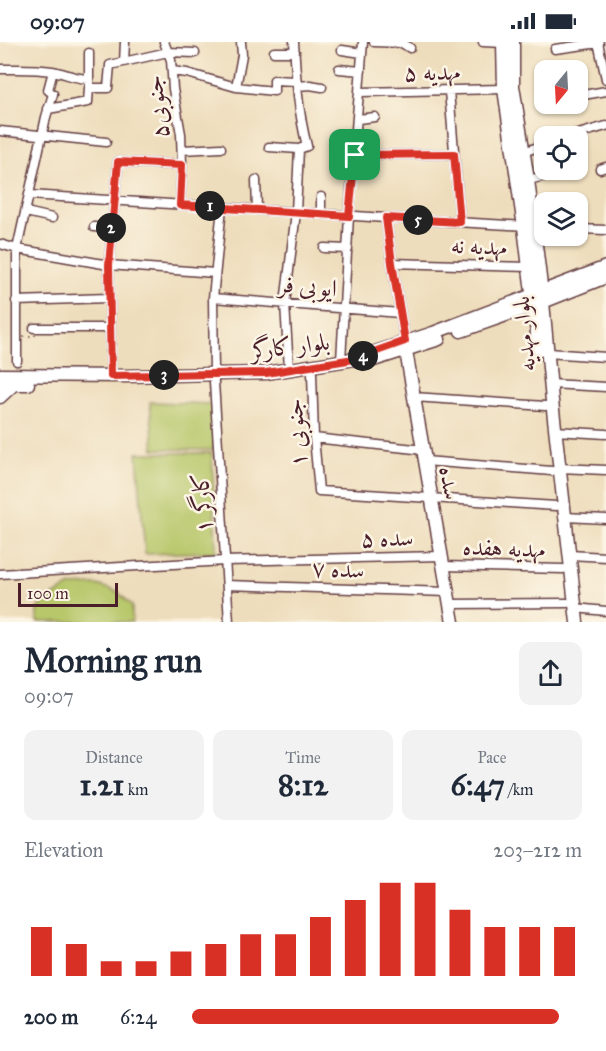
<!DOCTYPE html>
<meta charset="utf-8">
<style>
:root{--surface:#fff;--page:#f2f2f3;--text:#1f2937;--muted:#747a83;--accent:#d93025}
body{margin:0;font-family:"IM FELL Great Primer",Amiri,serif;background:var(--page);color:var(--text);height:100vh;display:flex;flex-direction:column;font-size:22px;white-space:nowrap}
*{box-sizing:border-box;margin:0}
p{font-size:20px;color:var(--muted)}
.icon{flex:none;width:33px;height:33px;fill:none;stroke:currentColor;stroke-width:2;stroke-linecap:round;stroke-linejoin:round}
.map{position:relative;height:580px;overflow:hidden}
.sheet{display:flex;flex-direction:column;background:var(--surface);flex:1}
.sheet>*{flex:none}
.needle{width:39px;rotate:198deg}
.tools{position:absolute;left:534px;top:18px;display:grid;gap:12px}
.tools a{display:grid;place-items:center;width:54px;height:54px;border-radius:12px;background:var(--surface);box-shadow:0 2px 4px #0004;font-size:30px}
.scale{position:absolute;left:18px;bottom:15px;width:100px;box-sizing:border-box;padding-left:6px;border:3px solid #4a1f2b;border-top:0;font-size:16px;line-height:21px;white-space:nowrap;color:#4a1f2b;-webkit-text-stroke:4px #fcf5e5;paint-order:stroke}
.pin{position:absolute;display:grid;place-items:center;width:51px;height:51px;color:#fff;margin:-26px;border-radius:12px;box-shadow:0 3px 9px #0006}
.km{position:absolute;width:30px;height:30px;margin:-15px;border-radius:50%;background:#222;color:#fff;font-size:16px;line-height:30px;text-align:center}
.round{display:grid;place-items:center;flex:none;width:63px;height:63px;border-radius:12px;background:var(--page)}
.head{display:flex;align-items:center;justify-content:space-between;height:102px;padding:0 24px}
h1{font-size:33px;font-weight:800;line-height:45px}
.metrics{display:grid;grid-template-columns:repeat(3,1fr);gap:9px;height:102px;padding:6px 24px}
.metrics div{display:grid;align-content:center;border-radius:12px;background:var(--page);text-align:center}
.metrics b{font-size:30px;font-weight:800}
.metrics small{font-size:16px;font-weight:400}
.metrics p{font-size:16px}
.chart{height:168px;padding:12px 24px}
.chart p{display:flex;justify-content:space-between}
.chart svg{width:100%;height:108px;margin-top:6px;stroke:var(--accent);stroke-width:6}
ul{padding:0 24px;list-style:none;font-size:20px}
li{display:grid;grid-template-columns:96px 72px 1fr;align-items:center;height:45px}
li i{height:15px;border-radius:8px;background:var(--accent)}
.status{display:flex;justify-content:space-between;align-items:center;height:42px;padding:0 30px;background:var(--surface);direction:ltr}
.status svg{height:16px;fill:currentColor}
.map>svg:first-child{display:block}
</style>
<div class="status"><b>09:07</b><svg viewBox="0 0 49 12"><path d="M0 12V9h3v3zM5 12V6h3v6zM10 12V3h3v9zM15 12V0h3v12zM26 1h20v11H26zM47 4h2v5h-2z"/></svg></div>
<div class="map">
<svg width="606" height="580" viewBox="0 0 606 580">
<rect width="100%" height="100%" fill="#fcf5e5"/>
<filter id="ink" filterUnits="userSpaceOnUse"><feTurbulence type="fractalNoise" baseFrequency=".0167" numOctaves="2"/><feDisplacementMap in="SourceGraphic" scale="12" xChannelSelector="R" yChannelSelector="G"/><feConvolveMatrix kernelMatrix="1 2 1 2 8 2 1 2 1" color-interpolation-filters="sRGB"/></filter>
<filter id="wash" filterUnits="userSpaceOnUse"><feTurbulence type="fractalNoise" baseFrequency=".008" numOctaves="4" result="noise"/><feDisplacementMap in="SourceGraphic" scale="24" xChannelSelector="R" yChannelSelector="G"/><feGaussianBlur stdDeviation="1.35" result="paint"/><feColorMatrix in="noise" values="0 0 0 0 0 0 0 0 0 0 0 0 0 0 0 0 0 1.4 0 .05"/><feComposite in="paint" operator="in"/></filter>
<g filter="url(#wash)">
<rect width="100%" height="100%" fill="#eeddbc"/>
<path fill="#b8c76a" stroke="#81734a" stroke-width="1.5" d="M150 360 212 362 214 408 154 407Z
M137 411H212L216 510 145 512Z
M97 543 118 550 132 564V580H37V567L52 554 71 544Z"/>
</g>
<g filter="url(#ink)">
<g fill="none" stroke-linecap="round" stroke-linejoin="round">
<defs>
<path id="street" d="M164 0 171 18 173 47 181 92 182 123 180 163
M374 0 402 1 410 6
M483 0 504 1
M598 0 606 37
M555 7 599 1
M342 8 362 11
M274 10H295
M89 11V41
M124 20 125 0
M0 27C17 27 35 26 52 29 65 31 76 37 89 37
M339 27 361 29
M172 29 187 31 236 45 242 13 241 0
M297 44 310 43 322 45
M236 45 274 49V38L296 39
M449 49 460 180
M360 50 504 47
M578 54 606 49
M48 67 88 60 89 46H108L110 23 168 10 195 11
M358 77 375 75
M0 89 106 100
M571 94 606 84
M269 105 299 107
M182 108 221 106
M523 110 544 103
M355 113 454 112
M600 127 606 125
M256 138 257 168
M528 138 571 128
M30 153 386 176 544 185
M26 170 52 176
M321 172V155
M386 176 392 221 405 299
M94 185 111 186
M578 187 606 188
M0 202 17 207 109 223 215 231
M324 206 348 207
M392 221 529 225
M213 256 400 271
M16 259 109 256
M34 286H110
M547 311 606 315
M17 319V207L46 75 53 52 48 48 53 29
M341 319 349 174 363 0
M289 327 285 262 296 170 299 107 307 104C298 70 296 35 294 0
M312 331 314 396 319 449 556 464
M214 332 213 256 222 165
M111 334 109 223 118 120 182 123
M214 340 229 580
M550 342 606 345
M414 355 545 364
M555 389 606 392
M314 396 424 408
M425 419 552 429
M559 426 606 428
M565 475 606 477
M569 513 606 515
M443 524 563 527
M0 532 225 519 442 514
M227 543 448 550
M450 562 567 561
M575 566 606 569"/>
<path id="secondary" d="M503 0 504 47 524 185 539 308
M513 0V44L528 138 543 260 552 359 577 580
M461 289 543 260 606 235
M406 309 453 580
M364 321 439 297
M0 333 125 334 266 331 354 317 433 291 606 225
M0 342H28
M0 355 14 342"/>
</defs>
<use href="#street" stroke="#633c41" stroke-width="11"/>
<use href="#secondary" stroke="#633c41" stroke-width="15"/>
<path stroke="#633c41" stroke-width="1.5" stroke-dasharray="1.5 4.5" stroke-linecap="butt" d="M23 294H35V292"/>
<use href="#street" stroke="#fff" stroke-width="8"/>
<use href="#secondary" stroke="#fff" stroke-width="12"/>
</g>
</g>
<g fill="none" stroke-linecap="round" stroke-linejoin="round" filter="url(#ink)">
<defs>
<path id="route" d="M454 112 460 180 386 176 392 221 405 299 354 317 266 331 111 334 109 223 118 120 182 123 180 163 349 174 355 113Z"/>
</defs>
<use href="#route" stroke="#fff" stroke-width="12"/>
<use href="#route" stroke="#d93025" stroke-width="8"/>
</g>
<g text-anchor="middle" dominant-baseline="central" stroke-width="5" stroke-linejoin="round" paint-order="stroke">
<g font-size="24" fill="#4a1f2b" stroke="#fcf5e5">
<text transform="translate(432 30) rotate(-1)">مهدیه ۵</text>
<text transform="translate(157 65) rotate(-97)">جنوبی۵</text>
<text transform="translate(479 204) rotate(2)">مهدیه نه</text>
<text transform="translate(308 244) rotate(5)">ایوبی فر</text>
<text transform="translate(524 292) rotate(-95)">بلوار مهدیه</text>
<text transform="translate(290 304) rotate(-7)">بلوار کارگر</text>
<text transform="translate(296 391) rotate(-94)">۱ جنوبی</text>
<text transform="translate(450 441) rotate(80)">سده</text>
<text transform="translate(202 461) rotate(-94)">کارگر ۱</text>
<text transform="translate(387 496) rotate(-1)">سده ۵</text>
<text transform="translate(504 506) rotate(2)">مهدیه هفده</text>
<text transform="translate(338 527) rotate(2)">سده ۷</text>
</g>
</g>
</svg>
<div class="tools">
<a><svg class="needle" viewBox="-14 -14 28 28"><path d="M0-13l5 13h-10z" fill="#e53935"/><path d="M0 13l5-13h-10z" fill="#747a83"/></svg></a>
<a><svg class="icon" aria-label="locate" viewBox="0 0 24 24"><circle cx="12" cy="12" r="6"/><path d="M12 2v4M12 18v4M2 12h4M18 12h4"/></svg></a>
<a><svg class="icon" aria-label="layers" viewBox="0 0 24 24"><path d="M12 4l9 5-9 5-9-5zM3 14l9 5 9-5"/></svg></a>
</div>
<div class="scale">100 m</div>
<div class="pin" style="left:355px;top:113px;background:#1e9e55"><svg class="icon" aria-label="arrive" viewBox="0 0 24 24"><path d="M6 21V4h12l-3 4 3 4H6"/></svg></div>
<b class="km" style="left:210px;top:164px">1</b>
<b class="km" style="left:111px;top:186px">2</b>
<b class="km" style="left:164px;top:333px">3</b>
<b class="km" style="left:363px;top:314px">4</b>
<b class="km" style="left:418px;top:178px">5</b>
</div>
<section class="sheet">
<div class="head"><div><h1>Morning run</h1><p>09:07</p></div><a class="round"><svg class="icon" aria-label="share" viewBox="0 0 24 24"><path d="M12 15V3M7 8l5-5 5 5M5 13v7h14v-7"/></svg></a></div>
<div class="metrics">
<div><p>Distance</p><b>1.21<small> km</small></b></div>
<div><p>Time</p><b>8:12</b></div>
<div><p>Pace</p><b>6:47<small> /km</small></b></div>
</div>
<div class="chart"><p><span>Elevation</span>203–212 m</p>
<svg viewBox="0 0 160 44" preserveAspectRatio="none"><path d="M5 44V24M15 44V31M25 44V38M35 44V38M45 44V34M55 44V31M65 44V27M75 44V27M85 44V20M95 44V13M105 44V6M115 44V6M125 44V17M135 44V24M145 44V24M155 44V24"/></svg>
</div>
<ul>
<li><b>200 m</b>6:24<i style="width:94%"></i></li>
</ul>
</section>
